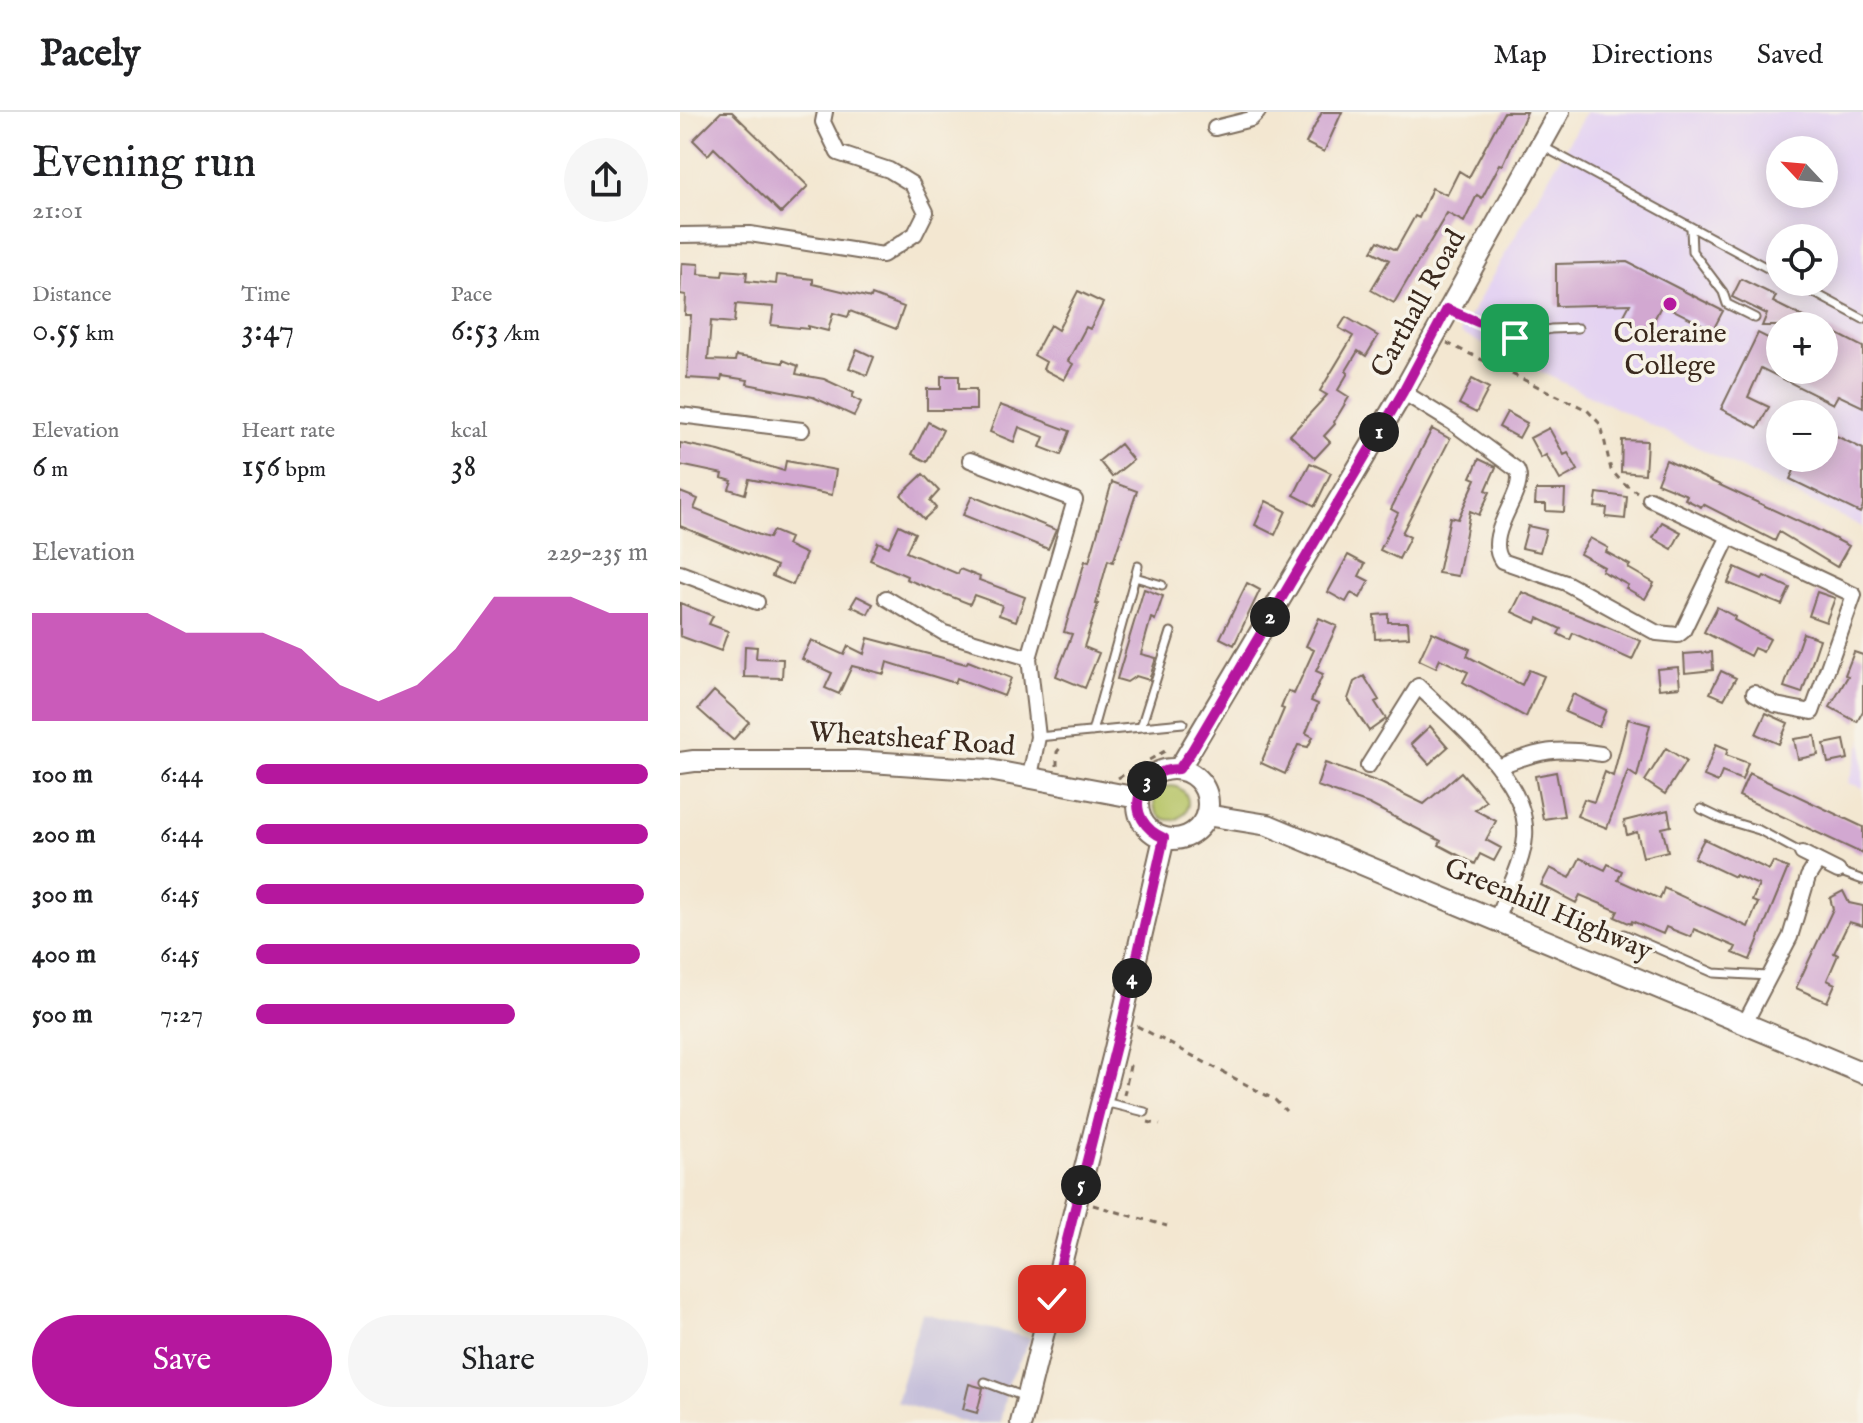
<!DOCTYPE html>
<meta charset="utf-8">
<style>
:root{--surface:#fff;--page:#f6f6f6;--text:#202124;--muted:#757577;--line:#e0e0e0;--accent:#b5179e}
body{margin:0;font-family:"IM FELL English",serif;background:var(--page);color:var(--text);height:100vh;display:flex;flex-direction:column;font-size:30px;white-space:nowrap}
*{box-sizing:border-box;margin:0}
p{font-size:26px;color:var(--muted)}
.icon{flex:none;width:44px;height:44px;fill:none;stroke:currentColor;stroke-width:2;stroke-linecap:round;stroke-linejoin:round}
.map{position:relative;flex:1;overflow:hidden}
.panel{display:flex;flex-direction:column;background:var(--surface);width:680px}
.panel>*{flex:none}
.needle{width:52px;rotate:296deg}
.tools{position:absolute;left:1086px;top:24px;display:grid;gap:16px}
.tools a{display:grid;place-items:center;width:72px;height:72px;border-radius:50%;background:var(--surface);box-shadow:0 4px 20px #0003;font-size:40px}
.pin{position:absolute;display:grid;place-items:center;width:68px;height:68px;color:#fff;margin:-34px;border-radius:16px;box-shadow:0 4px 12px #0006}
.km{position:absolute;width:40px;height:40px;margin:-20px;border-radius:50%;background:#222;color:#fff;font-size:22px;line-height:40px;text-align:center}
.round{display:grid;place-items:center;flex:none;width:84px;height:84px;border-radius:42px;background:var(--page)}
.overview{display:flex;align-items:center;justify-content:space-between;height:136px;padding:0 32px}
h1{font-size:44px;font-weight:600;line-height:60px}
.stats{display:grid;grid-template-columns:repeat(3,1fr);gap:12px;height:136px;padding:8px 32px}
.stats div{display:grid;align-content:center}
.stats b{font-size:34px;font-weight:600}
.stats small{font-size:22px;font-weight:400}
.stats p{font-size:22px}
.chart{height:224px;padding:16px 32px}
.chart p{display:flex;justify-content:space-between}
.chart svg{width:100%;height:144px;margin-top:8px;fill:var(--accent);opacity:.7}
.primary-button{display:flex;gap:16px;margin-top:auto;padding:16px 32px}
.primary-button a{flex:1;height:92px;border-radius:48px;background:var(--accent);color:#fff;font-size:32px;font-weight:600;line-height:92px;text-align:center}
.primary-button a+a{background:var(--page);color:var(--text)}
ul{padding:0 32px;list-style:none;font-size:26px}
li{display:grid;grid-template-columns:128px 96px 1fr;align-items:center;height:60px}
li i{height:20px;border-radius:10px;background:var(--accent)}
header{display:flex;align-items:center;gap:48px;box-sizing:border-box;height:112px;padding:0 40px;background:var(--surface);border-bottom:2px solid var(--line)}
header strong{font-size:38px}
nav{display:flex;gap:44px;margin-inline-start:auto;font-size:28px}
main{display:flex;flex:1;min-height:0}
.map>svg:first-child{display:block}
</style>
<header>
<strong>Pacely</strong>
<nav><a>Map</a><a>Directions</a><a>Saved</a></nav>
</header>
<main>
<section class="panel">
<div class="overview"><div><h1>Evening run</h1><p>21:01</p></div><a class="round"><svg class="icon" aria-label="share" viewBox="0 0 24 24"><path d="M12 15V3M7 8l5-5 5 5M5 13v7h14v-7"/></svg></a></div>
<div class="stats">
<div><p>Distance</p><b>0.55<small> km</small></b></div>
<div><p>Time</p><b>3:47</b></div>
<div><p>Pace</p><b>6:53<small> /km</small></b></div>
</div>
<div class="stats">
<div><p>Elevation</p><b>6<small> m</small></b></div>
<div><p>Heart rate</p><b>156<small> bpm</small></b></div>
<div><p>kcal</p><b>38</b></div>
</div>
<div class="chart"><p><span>Elevation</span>229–235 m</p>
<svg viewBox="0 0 160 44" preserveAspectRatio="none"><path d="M0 44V11L10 11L20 11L30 11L40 17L50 17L60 17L70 22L80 33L90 38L100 33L110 22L120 6L130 6L140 6L150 11L160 11V44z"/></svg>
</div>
<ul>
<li><b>100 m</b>6:44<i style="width:100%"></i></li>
<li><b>200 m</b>6:44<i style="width:100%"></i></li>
<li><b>300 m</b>6:45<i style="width:99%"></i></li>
<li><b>400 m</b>6:45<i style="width:98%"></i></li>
<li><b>500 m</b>7:27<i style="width:66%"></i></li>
</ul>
<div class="primary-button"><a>Save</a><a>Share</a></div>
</section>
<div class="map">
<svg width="1183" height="1311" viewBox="0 0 1183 1311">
<rect width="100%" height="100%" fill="#f7f3e8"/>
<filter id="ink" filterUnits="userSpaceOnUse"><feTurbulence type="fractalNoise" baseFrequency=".0125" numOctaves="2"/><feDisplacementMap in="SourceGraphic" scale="16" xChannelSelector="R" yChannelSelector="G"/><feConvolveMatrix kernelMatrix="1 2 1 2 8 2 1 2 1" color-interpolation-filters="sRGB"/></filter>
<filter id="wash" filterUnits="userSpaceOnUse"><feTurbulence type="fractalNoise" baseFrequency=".006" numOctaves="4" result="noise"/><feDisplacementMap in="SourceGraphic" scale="32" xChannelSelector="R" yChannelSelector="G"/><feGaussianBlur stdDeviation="1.8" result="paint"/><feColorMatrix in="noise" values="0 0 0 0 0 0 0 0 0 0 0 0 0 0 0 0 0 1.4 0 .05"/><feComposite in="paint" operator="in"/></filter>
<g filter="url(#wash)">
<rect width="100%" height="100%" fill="#f3e7d1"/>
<path fill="#e4d3f2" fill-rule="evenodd" d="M906 0H1183V415L780 221ZM1100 38H1144V82H1100ZM1100 126H1144V170H1100ZM1100 214H1144V258H1100ZM1100 302H1144V346H1100Z
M1183 626V676L1168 671Z"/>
<path fill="#c6c0da" d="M242 1201 351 1226 328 1271 320 1311H288L216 1290Z"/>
<path fill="#b7c568" stroke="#797843" stroke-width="2" d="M474 691a17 17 0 1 1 34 0a17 17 0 1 1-34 0Z"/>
<g id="blocks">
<path fill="#d2a8d1" d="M41 0H52L128 74 101 101 34 36 28 43 13 28Z
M642 0H662L644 40 626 31Z
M824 0H847L823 53 820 52 802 86 797 83 784 110 767 101 714 191 691 178 709 148 692 139 698 129 716 138 735 104 739 106 752 76 767 83 779 59 789 65Z
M947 150 1043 199 1033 218 982 192 968 220 942 207 950 192 876 194V152Z
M2 151 19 152 18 162 42 164 43 158 67 160 66 169 96 172 97 163 133 167V172L191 186 192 183 224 195 216 217 170 199 168 205 153 201 148 219 128 214V217L91 213 94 195 56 192 54 211 31 209 28 248 55 249 56 244 103 251V248L118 254 116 262 144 267 174 281 172 285 181 290 174 304 133 285 67 272 68 268 42 264 41 268 7 266 11 203H5L6 183 0 182Z
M1061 167 1096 184 1093 190 1141 214H1082L1087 202 1052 185Z
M398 179 423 191 410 217 406 215 388 249 393 252 384 268 363 257 366 250 354 243 370 213 378 218Z
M666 205 698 224 686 244 678 239 666 259 668 261 658 278 669 285 654 310 655 312 644 324 650 330 635 346 610 323 647 283 640 279 673 224 659 216Z
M1144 215 1183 235V295L1158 283 1153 292 1081 256 1068 285 1089 295 1078 316 1041 297 1078 221 1100 232V258H1144Z
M177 237 194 245 187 263 169 256Z
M261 264H279V277H296V298H247V277H261Z
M792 267 809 276 796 301 779 292Z
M320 293 390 319 381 343 360 335 364 325 339 315 334 330 310 320Z
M827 300 847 311 839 326 819 315Z
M248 310 263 318 247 350 232 342Z
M869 316 884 343 888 341 898 358 880 368 866 343 861 346 850 326Z
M752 317 770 327 722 421 730 425 719 447 700 438 718 401 711 397Z
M1144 318 1183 337V394L1180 401 1110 367 1120 346H1144Z
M942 328 967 329 965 362 941 360Z
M0 331 39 339 104 359 106 349 156 358 152 383 69 367 65 382 49 377 52 369 42 366 43 362 0 353Z
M440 332 453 348 432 365 419 349Z
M799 347 816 355 806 378 810 380 799 403 790 399 778 464 758 461 770 405 778 407 796 367 791 365Z
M986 348 1128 414V413L1169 434 1157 455 1099 420 1095 429 1023 392 1021 395 1005 387 1007 383 977 371Z
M630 351 651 361 635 394 614 383Z
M243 362 259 379 250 389 256 396 244 407 221 383Z
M432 370 457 379 433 450 428 448 416 492H418L404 535 419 541 405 576 376 564 392 522 384 520 405 449 409 450Z
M856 378H885L884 400 866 399V392H855Z
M0 380 18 387 14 397 82 424 89 426 93 419 110 426 107 433 126 442 113 473 92 464 97 454 0 414Z
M917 381 947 385 945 407 926 405 927 396 915 395Z
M292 384 376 418 368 437 283 403Z
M586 389 606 399 595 423 575 413Z
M982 410 1001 420 992 437 973 426Z
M219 413 235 421 226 440 278 462 280 457 300 465 299 468 345 485 336 509 319 503 322 493 294 483 290 492 226 467 227 464 190 448 198 430 209 435Z
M848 414 866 418 860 440 842 436Z
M910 426 928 436 926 440 950 453 948 456 974 471 965 487 946 476 948 473 922 459 924 455 900 442Z
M668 443 685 452 679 464 689 469 680 486 671 481 666 490 648 480Z
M1055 455 1082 467 1084 464 1110 476 1102 493 1048 471Z
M567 471 580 478 554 533 540 526Z
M464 477 483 484 475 508 471 506 461 542 476 546 469 568 456 564 447 570 437 567Z
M842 480 961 529 952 548 893 521 890 528 878 522 881 517 858 506 856 511 832 500Z
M1137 480 1155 486 1146 510 1129 504Z
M177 484 193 492 188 502 171 494Z
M0 491 33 504 29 512 48 519 41 539 0 524Z
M1037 495 1055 505 1054 508 1090 527 1083 540 1074 536 1070 544 1024 520Z
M708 502V510H728L729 525 695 527 694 503Z
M639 506 657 514 636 559 643 562 631 589 638 592 626 621 633 625 628 635 618 633 605 662 581 651 604 597 601 596 608 579 614 582 634 538 626 534Z
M752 520 790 537 787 544 842 573 849 558 864 564 846 605 783 570 788 560 760 547 756 556 739 548Z
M1123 521 1140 527 1122 581 1104 575Z
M188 526 286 552 288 549 331 566 324 584 277 566 275 571 207 550 204 562 172 554 159 582 145 576 152 561 122 547 131 528 164 543 168 534 184 542Z
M65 534 77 535 76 546 103 547 102 566 64 565Z
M1032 540 1033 558 1005 561 1004 542Z
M1174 540 1183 543V599L1177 610 1150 595 1168 564 1165 563Z
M998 555 1000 575 979 577 977 557Z
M1041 559 1056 566 1044 587 1030 581Z
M684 564 699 588 695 590 706 607 689 619 668 587 674 570Z
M34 579 69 610 53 628 18 597Z
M893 582 926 598 919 615 885 600Z
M1086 601 1108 611 1099 632 1076 622Z
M948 607 970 613 957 665 948 659 927 716 897 704 904 687 914 690 925 660 933 664Z
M750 614 768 635 749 652 731 632Z
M1135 624 1138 643 1118 647 1114 627Z
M1164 628 1168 647 1148 651 1144 632Z
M1036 632 1048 637 1046 643 1068 651 1062 668 1042 660 1038 670 1024 664Z
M986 636 1006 649 985 682 965 669Z
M645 651 701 671 744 692 781 660 806 689 795 698 816 709 806 728 821 736 814 749 800 742 795 752 759 733 761 729 689 692 637 674Z
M876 660 884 704 863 707 855 664Z
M1069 661 1183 715V742L1059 684Z
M988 698 991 714 982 716 988 739 963 745 957 720 947 723 944 709Z
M1024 727 1089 758 1093 750 1108 756 1070 848 1053 841 1056 835 1014 817 1011 825 986 815 983 822 952 809 951 812 935 805 938 799 900 783 896 791 861 773 870 756 890 766 900 746 925 758 928 752 942 759 938 768 980 787 984 776 1068 815 1078 791 1072 789 1079 773 1055 763 1054 765 1014 746Z
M1163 779 1169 791 1183 794V814L1169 810 1154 841 1158 843 1147 868 1155 872 1147 890 1116 876 1153 797 1150 786Z
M289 1272 303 1276 297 1301 283 1297Z"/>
</g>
</g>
<g filter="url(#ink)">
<use href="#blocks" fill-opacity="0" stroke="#7b6c5d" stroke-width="2"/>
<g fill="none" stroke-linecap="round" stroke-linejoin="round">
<defs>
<path id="lane" d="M862 34 1100 163
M1011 116 1012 139 1043 180 1047 192 1075 206
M1114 170 1183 207
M769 198 835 226 871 217 898 216
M455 465 482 473
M461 615 491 520
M412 620 458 454
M358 625 503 611
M1021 697 1042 707 1079 718 1122 741
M1158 759 1183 768
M944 822 1034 861 1088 864
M424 990 465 1000
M305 1270 345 1285"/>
<path id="street" d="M535 16 571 7 578 0
M0 123 70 122 203 143 235 122 246 100 232 72 209 58 158 41 143 10 145 0
M723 280 773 311 837 358C849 379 802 421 822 449L886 471 977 521 998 523 1003 519 1049 424
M0 303 122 318
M290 348 395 388 349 546 358 625 350 664
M970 387 1174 483 1132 600 1096 593 1074 581
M0 461 77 490
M206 486 264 521 349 546
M688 654 738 574C775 610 850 668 845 725 843 752 826 781 817 806
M818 655C860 638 876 635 921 642
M1122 741 1158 759
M1065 911 1110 825 1128 765 1138 749"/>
<path id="secondary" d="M0 651 14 649H176L309 658 458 686
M499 657 723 280 879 0
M458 692a35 35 0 1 1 70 0a35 35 0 1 1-70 0Z
M526 703 588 713 1183 961
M341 1311 434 941 484 726"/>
</defs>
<use href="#lane" stroke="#7b6c5d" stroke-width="11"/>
<use href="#street" stroke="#7b6c5d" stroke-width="18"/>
<use href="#secondary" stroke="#7b6c5d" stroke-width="24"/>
<path stroke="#7b6c5d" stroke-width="3" stroke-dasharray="6 6" stroke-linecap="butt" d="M767 231 907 298 921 313 931 358 942 370 957 380
M377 654V640L383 632
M438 666 490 636
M457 914 595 988 606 999
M444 983 450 954 447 953
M468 1010 480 1013
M413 1093 487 1114"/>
<use href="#lane" stroke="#fff" stroke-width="7"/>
<use href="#street" stroke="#fff" stroke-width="14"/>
<use href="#secondary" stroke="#fff" stroke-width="20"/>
</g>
</g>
<g fill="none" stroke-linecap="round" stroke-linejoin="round" filter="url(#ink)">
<defs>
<path id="route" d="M372 1187 442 910 484 726C442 708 454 657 499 657L511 640 723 280 767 197 835 226"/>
</defs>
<use href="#route" stroke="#fff" stroke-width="16"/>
<use href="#route" stroke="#b5179e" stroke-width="10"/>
</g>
<circle fill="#b5179e" stroke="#f7f3e8" stroke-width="3" cx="990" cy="192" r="8"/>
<g text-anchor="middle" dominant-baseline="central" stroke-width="7" stroke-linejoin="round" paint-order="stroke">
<g font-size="28" fill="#3b2a1e" stroke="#f7f3e8">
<text transform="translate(739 192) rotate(-61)">Carthall Road</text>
<text transform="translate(232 628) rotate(4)">Wheatsheaf Road</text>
<text transform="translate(868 798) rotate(23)">Greenhill Highway</text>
</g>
<g font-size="28" fill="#3b2a1e" stroke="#f7f3e8">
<text x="990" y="222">Coleraine<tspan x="990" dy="32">College</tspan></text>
</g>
</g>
</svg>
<div class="tools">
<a><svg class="needle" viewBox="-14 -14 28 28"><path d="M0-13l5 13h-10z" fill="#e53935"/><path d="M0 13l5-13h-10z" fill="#757577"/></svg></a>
<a><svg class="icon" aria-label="locate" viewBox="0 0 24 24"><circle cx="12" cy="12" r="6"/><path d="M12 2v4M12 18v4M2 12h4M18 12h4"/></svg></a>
<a>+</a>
<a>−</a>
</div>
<div class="pin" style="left:835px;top:226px;background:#1e9e55"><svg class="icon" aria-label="arrive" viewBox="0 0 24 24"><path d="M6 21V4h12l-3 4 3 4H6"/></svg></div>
<div class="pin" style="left:372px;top:1187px;background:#d93025"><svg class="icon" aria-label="check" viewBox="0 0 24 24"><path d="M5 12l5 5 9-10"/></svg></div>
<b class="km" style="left:699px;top:320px">1</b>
<b class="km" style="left:590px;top:505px">2</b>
<b class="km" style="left:467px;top:669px">3</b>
<b class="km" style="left:452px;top:866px">4</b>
<b class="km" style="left:401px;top:1073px">5</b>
</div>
</main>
